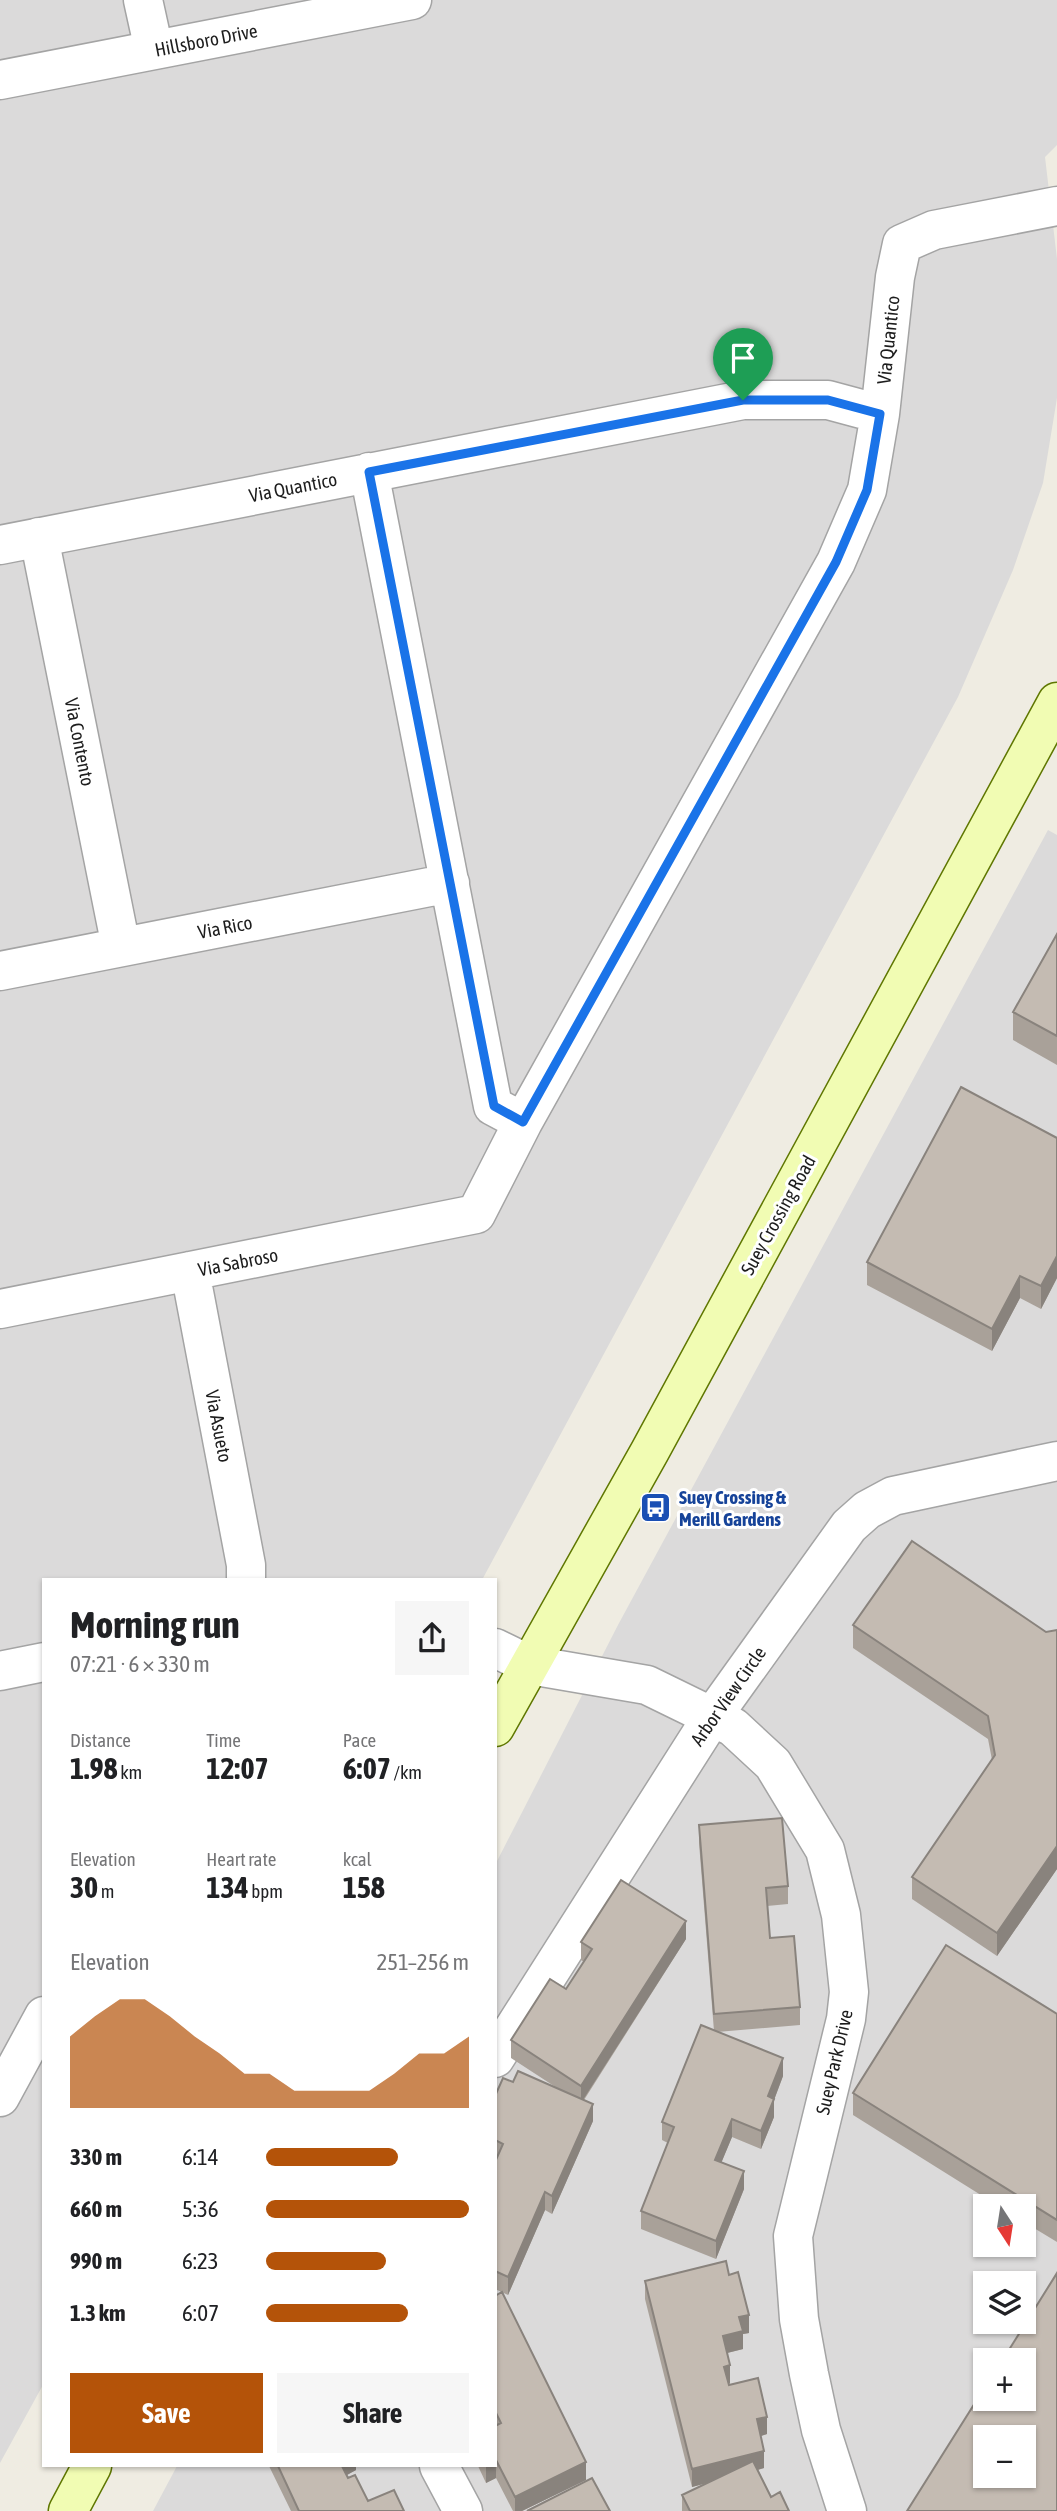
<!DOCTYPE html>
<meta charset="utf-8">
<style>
:root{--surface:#fff;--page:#f6f6f6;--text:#202124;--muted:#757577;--accent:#b45309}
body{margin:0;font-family:"Asap Condensed",sans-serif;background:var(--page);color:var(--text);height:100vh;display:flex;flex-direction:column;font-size:26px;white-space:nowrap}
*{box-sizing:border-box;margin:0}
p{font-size:23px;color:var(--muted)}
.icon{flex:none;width:38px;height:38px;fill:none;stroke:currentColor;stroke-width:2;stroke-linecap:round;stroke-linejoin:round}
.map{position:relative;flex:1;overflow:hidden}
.panel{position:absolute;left:42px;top:1578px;width:455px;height:889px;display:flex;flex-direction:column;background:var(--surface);border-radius:0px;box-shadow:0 2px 5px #0004}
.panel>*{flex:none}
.needle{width:46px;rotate:168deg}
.controls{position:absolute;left:973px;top:2194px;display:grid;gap:14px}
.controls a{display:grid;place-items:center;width:63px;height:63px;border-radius:0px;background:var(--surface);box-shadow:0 2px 5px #0004;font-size:35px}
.pin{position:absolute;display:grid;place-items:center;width:60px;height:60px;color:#fff;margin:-72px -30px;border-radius:50% 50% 50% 0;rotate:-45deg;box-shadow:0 0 7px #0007}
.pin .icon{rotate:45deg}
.round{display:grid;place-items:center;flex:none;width:74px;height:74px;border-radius:0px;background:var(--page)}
.head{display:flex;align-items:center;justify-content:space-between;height:119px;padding:0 28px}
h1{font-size:38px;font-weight:700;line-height:52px}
.figures{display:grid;grid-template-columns:repeat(3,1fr);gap:10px;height:119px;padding:7px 28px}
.figures div{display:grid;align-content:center}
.figures b{font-size:30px;font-weight:700}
.figures small{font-size:19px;font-weight:400}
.figures p{font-size:19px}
.chart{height:196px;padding:14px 28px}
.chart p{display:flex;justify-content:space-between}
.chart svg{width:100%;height:126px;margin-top:7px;fill:var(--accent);opacity:.7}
.primary-button{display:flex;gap:14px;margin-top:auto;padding:14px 28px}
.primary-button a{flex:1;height:80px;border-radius:0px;background:var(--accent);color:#fff;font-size:28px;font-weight:700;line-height:80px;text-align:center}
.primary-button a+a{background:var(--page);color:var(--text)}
ul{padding:0 28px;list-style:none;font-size:23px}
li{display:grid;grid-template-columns:112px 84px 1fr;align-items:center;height:52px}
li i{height:18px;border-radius:9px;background:var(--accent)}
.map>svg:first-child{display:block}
</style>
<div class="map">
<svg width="1057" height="2511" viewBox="0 0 1057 2511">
<rect width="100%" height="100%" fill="#efece2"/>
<path fill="#dbdada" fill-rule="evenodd" d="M0 0H1057V145L1045 157 1057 259V398L1043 483 1013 570 958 697 482 1580H44V2383L0 2463Z
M1048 830 1057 835V2511H153L177 2466H495V1865L618 1625ZM985 2207H1024V2245H985ZM985 2284H1024V2322H985ZM985 2361H1024V2399H985ZM985 2438H1024V2476H985Z"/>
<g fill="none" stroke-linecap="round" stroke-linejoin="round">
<defs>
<path id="street" d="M143 0 154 50
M0 80 412 0
M369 472 493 1106 523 1122
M39 537 121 947
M0 545 743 400H828L880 414 895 277 902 244 934 230 1057 206
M0 971 450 883
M190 1271 246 1565V1580
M0 1309 476 1214 523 1122 836 562 867 490 880 414
M495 1648 530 1665 647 1685 733 1727 773 1764 825 1850 841 1915 849 1992 846 2019 793 2236 799 2319 809 2374 821 2430 847 2511
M0 1671 44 1662
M495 2058 712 1717 849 1526 867 1510 893 1496 1057 1461
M0 2097 44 2016
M439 2466 463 2511"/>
<path id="secondary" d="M495 1727 650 1451 1057 702
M68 2511 92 2466"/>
</defs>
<use href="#street" stroke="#a4a4a4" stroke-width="41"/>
<use href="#secondary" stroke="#5f7701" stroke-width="41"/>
<use href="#street" stroke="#fff" stroke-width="38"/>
<use href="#secondary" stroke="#f1fcb3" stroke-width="38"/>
</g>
<path fill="#a9a199" d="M1057 934V1065L1013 1040V1012Z
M1057 1138V1278L1041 1309 1020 1298 992 1351 867 1285V1262Z
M853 1625 1046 1632 1057 1630V1869L997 1956 912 1899V1877L992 1760 988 1739 853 1648Z
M699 1825 788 1886V1904L767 1906 770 1938 800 2007V2025L717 2032 783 2076 774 2100V2117L761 2149 732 2137 721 2163 744 2189 716 2259 641 2229V2211L668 2143 662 2140V2122L714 2031 699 1843Z
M686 1939 584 2100 593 2121 552 2214 545 2210 508 2295 495 2289V2162L497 2159 495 2158V2096L513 2082 557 2088 511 2058V2040L566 1989 584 1962 581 1960V1942Z
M1057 2014V2242L1024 2222V2207H1000L853 2115V2093Z
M645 2281 749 2333 743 2334V2349L727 2353 730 2383H728L767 2434 761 2436 764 2468 758 2470 771 2497 789 2511H682V2495L710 2482 692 2487 645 2299Z
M495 2296 586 2480 522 2511H513L496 2478 486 2483 478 2466H495Z
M269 2466H356V2470L346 2475 368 2501 404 2511H291Z"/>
<path fill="#89837d" d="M1057 1256V1278L1041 1309V1286Z
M1020 1276V1298L992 1351V1329Z
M1057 1846V1869L997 1956V1933Z
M686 1921V1939L581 2103V2086Z
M783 2058V2076L774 2100V2117L761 2149V2131L768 2096Z
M593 2104V2121L552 2214V2196Z
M732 2119V2137L715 2178V2160Z
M744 2171V2189L716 2259V2241Z
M545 2192V2210L508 2295V2277Z
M749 2315V2333L743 2334V2349L723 2354V2336L739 2317Z
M730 2365V2383L724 2385V2367Z
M767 2417V2434L757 2437V2419Z
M764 2451V2468L692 2487V2469Z
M495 2460H496V2478L486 2483V2466H495Z
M586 2462V2480L522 2511H515V2497Z
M340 2466H356V2470L340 2479Z"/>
<path fill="#c4bbb2" stroke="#89837d" stroke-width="2" fill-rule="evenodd" d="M1057 934V1036L1013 1012Z
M961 1087 1057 1138V1256L1041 1286 1020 1276 992 1329 867 1262Z
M912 1541 1046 1632 1057 1630V1846L997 1933 912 1877 995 1755 988 1716 853 1625Z
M782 1818 788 1886 766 1888 770 1938 794 1936 800 2007 714 2014 699 1825Z
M621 1880 686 1921 581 2086 511 2040 550 1979 566 1989 592 1949 581 1942Z
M946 1945 1057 2014V2220L853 2093Z
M701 2025 783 2058 768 2096 774 2099 761 2131 732 2119 715 2160 744 2171 716 2241 641 2211 674 2127 662 2122Z
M518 2071 593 2104 552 2196 545 2192 508 2277 495 2271V2162L503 2144 495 2140V2096L503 2078 513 2082Z
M726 2261 729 2275 738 2272 749 2315 739 2317 743 2331 723 2336 730 2365 724 2367 729 2385 758 2378 767 2417 757 2419 764 2451 692 2469 645 2281Z
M1057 2273V2511H907L985 2387V2399H1024V2361H1002ZM985 2438H1024V2476H985Z
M502 2292 586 2462 515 2497 496 2460H495V2426L501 2423 495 2411V2296Z
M753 2461 771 2497 780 2492 789 2511H690L682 2495Z
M278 2466H342L348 2478 355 2475 368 2501 394 2490 404 2511H299Z
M592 2478 610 2511H527Z"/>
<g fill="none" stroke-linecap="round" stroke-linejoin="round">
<defs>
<path id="route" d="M743 400H828L880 414 867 490 836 562 523 1122 494 1106 369 472Z"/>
</defs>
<use href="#route" stroke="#fff" stroke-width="14"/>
<use href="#route" stroke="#1a73e8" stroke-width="9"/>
</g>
<defs>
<symbol id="bus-square" viewBox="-11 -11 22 22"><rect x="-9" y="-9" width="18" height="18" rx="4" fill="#1a4fb4" stroke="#fff"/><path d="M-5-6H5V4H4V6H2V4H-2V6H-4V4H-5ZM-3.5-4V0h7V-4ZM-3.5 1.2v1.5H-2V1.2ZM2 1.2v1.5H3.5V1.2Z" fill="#fff"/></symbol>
</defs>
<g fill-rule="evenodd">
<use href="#bus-square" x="638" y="1490" width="35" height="35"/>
</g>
<g text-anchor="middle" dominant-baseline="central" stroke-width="6" stroke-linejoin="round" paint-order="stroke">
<g font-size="19" fill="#1d1d1d" stroke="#fff">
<text transform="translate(206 40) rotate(-11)">Hillsboro Drive</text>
<text transform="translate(888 340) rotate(-84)">Via Quantico</text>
<text transform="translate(293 487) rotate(-11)">Via Quantico</text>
<text transform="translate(80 742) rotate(79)">Via Contento</text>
<text transform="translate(225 927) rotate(-11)">Via Rico</text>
<text transform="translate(778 1215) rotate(-61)">Suey Crossing Road</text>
<text transform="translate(238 1262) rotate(-11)">Via Sabroso</text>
<text transform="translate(219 1426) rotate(79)">Via Asueto</text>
<text transform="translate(728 1696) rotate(-55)">Arbor View Circle</text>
<text transform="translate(834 2062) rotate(-77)">Suey Park Drive</text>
</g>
<g font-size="19" font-weight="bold" fill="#164399" stroke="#fff" text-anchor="start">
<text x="679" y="1497">Suey Crossing &amp;<tspan x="679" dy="22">Merill Gardens</tspan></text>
</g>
</g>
</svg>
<div class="controls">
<a><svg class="needle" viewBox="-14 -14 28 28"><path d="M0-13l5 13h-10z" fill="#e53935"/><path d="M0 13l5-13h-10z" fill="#757577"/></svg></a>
<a><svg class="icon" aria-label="layers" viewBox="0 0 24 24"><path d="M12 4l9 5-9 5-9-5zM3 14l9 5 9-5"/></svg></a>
<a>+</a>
<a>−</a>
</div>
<div class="pin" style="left:743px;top:400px;background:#1e9e55"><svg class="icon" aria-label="arrive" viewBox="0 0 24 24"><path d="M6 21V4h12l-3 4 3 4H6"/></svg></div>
<section class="panel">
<div class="head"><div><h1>Morning run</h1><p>07:21 · 6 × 330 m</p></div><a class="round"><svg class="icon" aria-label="share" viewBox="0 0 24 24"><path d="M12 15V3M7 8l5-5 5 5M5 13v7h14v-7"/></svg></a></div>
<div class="figures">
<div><p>Distance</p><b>1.98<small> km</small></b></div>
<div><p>Time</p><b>12:07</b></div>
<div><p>Pace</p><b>6:07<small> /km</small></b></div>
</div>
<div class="figures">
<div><p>Elevation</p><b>30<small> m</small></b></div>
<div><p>Heart rate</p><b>134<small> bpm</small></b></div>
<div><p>kcal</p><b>158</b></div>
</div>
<div class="chart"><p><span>Elevation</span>251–256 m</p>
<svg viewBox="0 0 160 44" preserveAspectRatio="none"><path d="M0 44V19L10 12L20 6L30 6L40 12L50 19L60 25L70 32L80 32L90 38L100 38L110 38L120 38L130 32L140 25L150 25L160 19V44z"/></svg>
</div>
<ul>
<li><b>330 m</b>6:14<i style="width:65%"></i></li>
<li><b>660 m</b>5:36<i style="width:100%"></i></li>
<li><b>990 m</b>6:23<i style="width:59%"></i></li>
<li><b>1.3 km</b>6:07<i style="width:70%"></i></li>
</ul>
<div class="primary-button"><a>Save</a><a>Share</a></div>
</section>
</div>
